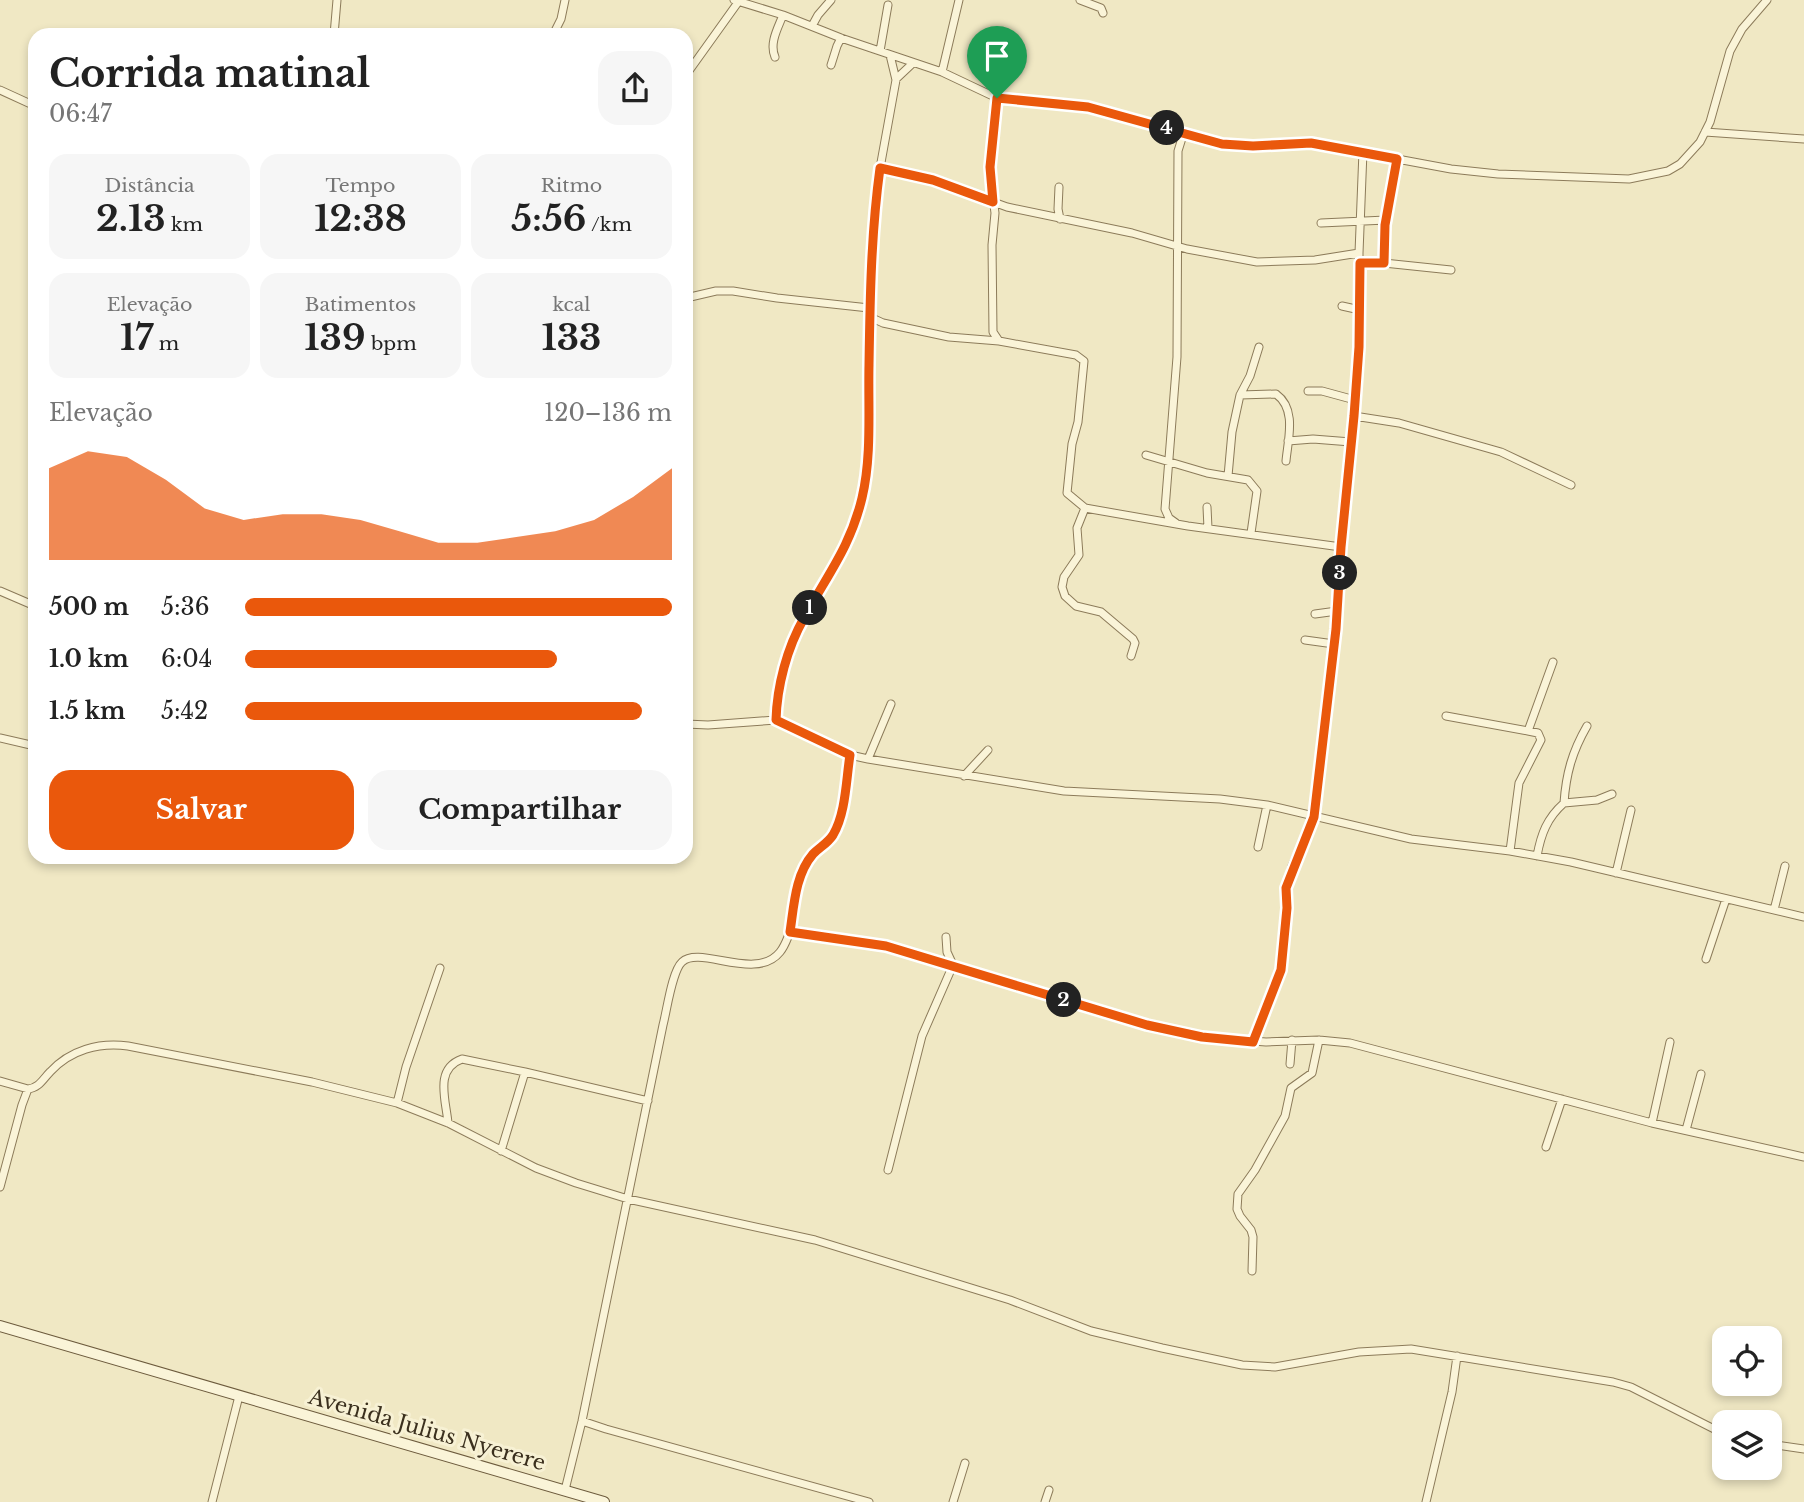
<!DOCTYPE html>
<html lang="pt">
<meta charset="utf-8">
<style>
:root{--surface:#fff;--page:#f6f6f6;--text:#222;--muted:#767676;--accent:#ea580c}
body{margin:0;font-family:"Libre Baskerville",serif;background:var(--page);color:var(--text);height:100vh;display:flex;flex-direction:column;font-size:26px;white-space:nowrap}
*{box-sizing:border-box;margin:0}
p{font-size:23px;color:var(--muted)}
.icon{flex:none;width:38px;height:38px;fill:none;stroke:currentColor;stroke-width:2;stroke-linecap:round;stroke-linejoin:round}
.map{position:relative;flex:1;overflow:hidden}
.drawer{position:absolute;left:28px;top:28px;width:665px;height:836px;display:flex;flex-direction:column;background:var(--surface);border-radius:21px;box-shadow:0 4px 10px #0003}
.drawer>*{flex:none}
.tools{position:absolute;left:1712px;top:1326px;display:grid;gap:14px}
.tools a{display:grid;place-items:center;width:70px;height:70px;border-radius:14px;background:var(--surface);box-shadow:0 4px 10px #0003;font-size:35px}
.pin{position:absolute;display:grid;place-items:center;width:60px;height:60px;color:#fff;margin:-72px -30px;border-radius:50% 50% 50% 0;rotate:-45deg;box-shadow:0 0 7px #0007}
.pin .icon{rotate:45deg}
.km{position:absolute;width:35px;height:35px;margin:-18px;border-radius:50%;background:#222;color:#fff;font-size:19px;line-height:35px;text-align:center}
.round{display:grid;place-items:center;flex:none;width:74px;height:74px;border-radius:21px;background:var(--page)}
.summary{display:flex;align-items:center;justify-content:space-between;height:119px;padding:0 21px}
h1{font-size:38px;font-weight:700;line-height:52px}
.metrics{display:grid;grid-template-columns:repeat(3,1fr);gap:10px;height:119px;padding:7px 21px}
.metrics div{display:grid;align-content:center;border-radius:18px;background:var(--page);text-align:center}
.metrics b{font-size:35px;font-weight:700}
.metrics small{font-size:19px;font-weight:400}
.metrics p{font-size:19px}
.chart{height:196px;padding:14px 21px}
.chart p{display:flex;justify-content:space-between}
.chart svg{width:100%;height:126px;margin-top:7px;fill:var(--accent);opacity:.7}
.action{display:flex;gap:14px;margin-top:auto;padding:14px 21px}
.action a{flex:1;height:80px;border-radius:21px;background:var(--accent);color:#fff;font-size:28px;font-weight:700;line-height:80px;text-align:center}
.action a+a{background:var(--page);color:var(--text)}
ul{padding:0 21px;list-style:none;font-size:23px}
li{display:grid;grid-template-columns:112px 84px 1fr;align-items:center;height:52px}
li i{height:18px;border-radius:9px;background:var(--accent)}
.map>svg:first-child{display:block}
</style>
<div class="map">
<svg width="1804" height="1502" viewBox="0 0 1804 1502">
<rect width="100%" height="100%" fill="#f0e8c4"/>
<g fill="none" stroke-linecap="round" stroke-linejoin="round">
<defs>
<path id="street" d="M734 0 783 15 841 38 942 72 997 98 1089 107 1222 144 1253 146 1311 143 1451 169 1498 174 1629 179 1668 171 1680 164 1700 142 1710 122 1730 51 1742 29 1767 0
M1080 0 1101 8 1103 13
M812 26 818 15 831 0
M334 35 337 0
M553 35 561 19 565 0
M880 51 888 5
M890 55 896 80 880 168 873 238 867 450 863 497 844 551 802 620 783 675 776 720 850 755 868 759 1064 791 1220 799 1267 805 1411 839 1510 851 1571 862 1804 917
M775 57C769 43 778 28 783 15
M831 65 837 46 841 38
M942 72 959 0
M686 75 739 1
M896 79 913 63
M0 90 35 106
M997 98 990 175 995 213 992 245 993 332 999 341 1076 355 1084 361 1078 422 1072 444 1067 493 1085 508 1077 528 1079 555 1064 577 1062 587 1065 596 1076 606 1101 612 1133 639 1135 643 1131 656
M1705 132 1804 139
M880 168 933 180 1007 207 1132 233 1187 249 1257 262 1315 260 1359 253
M1059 187 1058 209 1060 219
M1321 223 1386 220
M1360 263H1384L1451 270
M1384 263 1385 225 1397 159
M686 298 716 291H733L777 298 869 308
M1342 306 1360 310
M870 317 883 323 949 337 999 341
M1308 391H1322L1355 400
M1240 395 1276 394C1297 409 1288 439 1286 461
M1354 416 1399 423 1501 452 1571 485
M1288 441 1313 439 1351 442
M1146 455 1207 473 1248 480 1257 491 1251 533
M1228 476 1232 432 1240 395 1250 376 1259 347
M1207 507 1208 528
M1085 508 1188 526 1341 547
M1176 523 1169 518 1165 509 1177 357 1178 151 1183 135
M0 591 35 606
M1315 614 1337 611
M1305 640 1334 644
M1446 716 1528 731 1538 733 1541 740 1519 783 1510 851
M686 724 708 725 776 720
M1587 726C1572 752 1566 774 1564 803L1597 800 1612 794
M1528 731 1553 662
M0 738 35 746
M868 759 891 704
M964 776 988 750
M1258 847 1267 805
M1537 856C1541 834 1547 818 1564 803
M1616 873 1631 810
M1774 910 1785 866
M790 932C794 906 795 875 813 854 821 846 830 841 835 830 845 806 846 780 850 755
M1706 959 1726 899
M1253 1042 1281 970 1287 919 1286 888 1292 866 1314 817 1336 629 1341 547 1354 416 1359 347V253L1363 151
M1290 1064 1292 1040
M0 1081 28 1089
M397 1103 406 1067 440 968
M448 1123C446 1100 434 1069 462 1059L525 1072
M1652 1123 1670 1042
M1686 1130 1701 1074
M1546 1147 1562 1099
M501 1151 525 1072 648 1101
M888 1170 922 1036 953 965 947 952 946 937
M0 1187 22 1105 28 1089C39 1088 43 1079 50 1072 70 1050 99 1042 128 1046L312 1082 397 1103 448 1123 536 1168 576 1183 628 1199 815 1240 1010 1300 1091 1331 1162 1348 1242 1365 1275 1367 1359 1352 1411 1349 1613 1382 1631 1387 1724 1434
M1252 1271 1253 1237 1251 1230 1240 1216 1237 1209 1238 1194 1255 1170 1285 1116 1291 1088 1312 1073 1319 1040
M582 1421 606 1429 869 1502
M1769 1444 1804 1449
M565 1490 582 1421 663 1025C667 1010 672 971 682 962 700 945 756 982 780 952 785 946 787 939 790 932L886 946 1147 1025 1201 1037 1266 1042 1319 1040 1350 1043 1652 1123 1804 1157
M212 1502 239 1396
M953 1502 965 1463
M1045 1502 1049 1490
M1426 1502 1452 1392 1457 1356"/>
<path id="secondary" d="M0 1326 604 1502"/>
</defs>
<use href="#street" stroke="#8c7b5a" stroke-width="9"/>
<use href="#secondary" stroke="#6d5b3d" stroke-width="12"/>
<use href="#street" stroke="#faf4d8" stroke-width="7"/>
<use href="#secondary" stroke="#faf4d8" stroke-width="10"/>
</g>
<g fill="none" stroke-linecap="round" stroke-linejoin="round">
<defs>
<path id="route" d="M997 98 1088 107 1222 144 1253 146 1311 143 1397 159 1385 225 1384 263H1360L1359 347 1354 416 1341 547 1336 629 1314 817 1286 888 1287 908 1281 970 1253 1042 1202 1037 1147 1025 886 946 790 932C794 906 795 875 813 854 820 847 828 843 833 835 846 813 846 780 850 755L776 720C777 686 787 648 804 618 827 575 850 548 862 498 872 456 868 409 869 365 870 299 871 234 880 168L933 180 993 202 990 167Z"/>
</defs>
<use href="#route" stroke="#fff" stroke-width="14"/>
<use href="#route" stroke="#ea580c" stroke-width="9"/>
</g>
<g text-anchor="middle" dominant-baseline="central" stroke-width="6" stroke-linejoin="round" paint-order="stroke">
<g font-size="21" fill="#3b301e" stroke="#f7f1d4">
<text transform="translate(427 1430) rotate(16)">Avenida Julius Nyerere</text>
</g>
</g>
</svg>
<div class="tools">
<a><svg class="icon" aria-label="locate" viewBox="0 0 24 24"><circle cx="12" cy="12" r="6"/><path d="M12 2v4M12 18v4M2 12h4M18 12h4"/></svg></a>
<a><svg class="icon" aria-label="layers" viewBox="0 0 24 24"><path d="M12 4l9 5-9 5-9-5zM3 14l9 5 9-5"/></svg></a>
</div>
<div class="pin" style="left:997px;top:98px;background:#1e9e55"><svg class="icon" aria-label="arrive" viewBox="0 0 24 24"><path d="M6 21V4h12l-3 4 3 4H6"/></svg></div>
<b class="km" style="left:810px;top:608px">1</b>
<b class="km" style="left:1064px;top:1000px">2</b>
<b class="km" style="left:1340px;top:573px">3</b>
<b class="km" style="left:1167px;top:128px">4</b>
<section class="drawer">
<div class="summary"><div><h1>Corrida matinal</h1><p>06:47</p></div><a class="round"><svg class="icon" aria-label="share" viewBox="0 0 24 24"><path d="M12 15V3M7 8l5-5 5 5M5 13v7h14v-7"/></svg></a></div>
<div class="metrics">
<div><p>Distância</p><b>2.13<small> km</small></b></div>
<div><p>Tempo</p><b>12:38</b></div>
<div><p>Ritmo</p><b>5:56<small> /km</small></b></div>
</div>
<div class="metrics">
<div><p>Elevação</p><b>17<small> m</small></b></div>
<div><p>Batimentos</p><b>139<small> bpm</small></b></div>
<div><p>kcal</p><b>133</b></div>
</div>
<div class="chart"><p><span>Elevação</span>120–136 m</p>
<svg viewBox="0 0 160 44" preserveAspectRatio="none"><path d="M0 44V12L10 6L20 8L30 16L40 26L50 30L60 28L70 28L80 30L90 34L100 38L110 38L120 36L130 34L140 30L150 22L160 12V44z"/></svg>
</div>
<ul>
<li><b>500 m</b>5:36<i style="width:100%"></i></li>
<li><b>1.0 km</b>6:04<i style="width:73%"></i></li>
<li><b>1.5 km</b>5:42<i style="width:93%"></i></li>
</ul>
<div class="action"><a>Salvar</a><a>Compartilhar</a></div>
</section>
</div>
